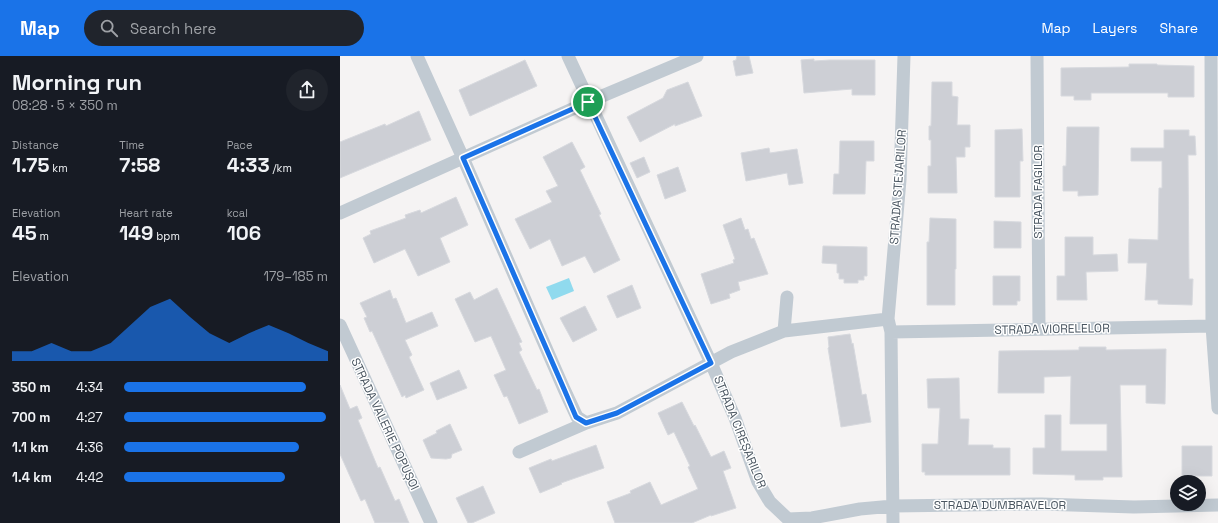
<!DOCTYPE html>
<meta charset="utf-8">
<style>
:root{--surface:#171b24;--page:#20242c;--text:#f1f3f6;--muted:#9ea1a6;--accent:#1a73e8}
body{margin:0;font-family:"Space Grotesk",sans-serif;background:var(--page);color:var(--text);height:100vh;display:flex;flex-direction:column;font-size:15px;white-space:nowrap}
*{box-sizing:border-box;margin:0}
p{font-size:13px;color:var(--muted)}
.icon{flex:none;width:22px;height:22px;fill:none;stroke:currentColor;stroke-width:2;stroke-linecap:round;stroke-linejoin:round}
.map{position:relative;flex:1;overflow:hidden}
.side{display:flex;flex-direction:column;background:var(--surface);width:340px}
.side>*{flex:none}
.controls{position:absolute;left:830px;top:419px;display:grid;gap:8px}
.controls a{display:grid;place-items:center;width:36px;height:36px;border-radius:50%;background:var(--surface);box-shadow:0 4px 16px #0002;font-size:20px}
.pin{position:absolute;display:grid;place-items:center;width:34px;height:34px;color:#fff;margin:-17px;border:2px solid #fff;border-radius:50%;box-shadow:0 1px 4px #0007}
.round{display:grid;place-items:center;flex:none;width:42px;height:42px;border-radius:21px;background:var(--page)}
.headline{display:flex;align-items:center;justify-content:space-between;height:68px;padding:0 12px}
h1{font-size:22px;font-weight:600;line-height:30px}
.figures{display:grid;grid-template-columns:repeat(3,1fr);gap:6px;height:68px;padding:4px 12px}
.figures div{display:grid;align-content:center}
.figures b{font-size:20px;font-weight:600}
.figures small{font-size:11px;font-weight:400}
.figures p{font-size:11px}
.chart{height:112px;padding:8px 12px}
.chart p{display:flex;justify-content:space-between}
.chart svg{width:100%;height:72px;margin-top:4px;fill:var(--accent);opacity:.7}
ul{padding:0 12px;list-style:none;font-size:13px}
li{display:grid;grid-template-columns:64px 48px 1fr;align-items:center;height:30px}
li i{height:10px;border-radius:5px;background:var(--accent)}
header{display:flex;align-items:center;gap:24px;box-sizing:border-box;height:56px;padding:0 20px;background:var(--accent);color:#fff}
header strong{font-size:19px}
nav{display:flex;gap:22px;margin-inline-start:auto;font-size:14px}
.search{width:280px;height:36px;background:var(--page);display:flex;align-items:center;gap:10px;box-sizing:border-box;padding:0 14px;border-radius:22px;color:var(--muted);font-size:15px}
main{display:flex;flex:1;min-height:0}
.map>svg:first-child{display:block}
</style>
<header>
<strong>Map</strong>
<div class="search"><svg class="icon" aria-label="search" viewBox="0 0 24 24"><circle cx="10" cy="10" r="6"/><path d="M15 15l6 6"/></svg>Search here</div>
<nav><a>Map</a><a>Layers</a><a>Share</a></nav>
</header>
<main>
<section class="side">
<div class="headline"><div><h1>Morning run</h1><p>08:28 · 5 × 350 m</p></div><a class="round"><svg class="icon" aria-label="share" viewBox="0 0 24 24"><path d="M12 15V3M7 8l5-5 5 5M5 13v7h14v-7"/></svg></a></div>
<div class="figures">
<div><p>Distance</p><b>1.75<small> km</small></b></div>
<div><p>Time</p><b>7:58</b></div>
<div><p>Pace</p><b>4:33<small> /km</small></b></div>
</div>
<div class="figures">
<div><p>Elevation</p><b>45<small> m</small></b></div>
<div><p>Heart rate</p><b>149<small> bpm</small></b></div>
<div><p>kcal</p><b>106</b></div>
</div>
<div class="chart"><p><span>Elevation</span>179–185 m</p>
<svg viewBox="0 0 160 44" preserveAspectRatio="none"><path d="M0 44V38L10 38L20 33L30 38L40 38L50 33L60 22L70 11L80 6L90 17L100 27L110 33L120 27L130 22L140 27L150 33L160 38V44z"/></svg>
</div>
<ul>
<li><b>350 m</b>4:34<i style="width:89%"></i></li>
<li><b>700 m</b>4:27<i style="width:99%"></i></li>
<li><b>1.1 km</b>4:36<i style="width:86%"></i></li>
<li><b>1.4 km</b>4:42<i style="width:79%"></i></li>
</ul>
</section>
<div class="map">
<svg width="878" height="467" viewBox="0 0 878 467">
<rect width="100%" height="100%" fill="#f5f3f3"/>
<path fill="#90daee" d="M229 222 234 235 212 244 206 231Z"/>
<path fill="#cdcfd5" stroke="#d7d9de" d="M397 0H409L413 17 396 20 393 5 396 4Z
M474 3V5L490 4H535V39H512V33L464 37 461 4Z
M185 4 197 30 130 60 119 34Z
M789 8H817V9L854 10V41H828V37H751V44H734V40H721V12L789 11Z
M348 26 362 60 335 70V68L300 86 287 61 323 42 327 34Z
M592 26H612V40L618 41 617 69H630V91H625V101H616L617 137H588V110H591V84H589V70H591Z
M79 55 91 84 0 122V86L45 68 46 70Z
M727 71H759L758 139 738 140V135H723V110H726Z
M682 73 683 105H680V141H655V74Z
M824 74H849V80H855L856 99H848L849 223H853L852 249 818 248V244H805L807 207H788L789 183 818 184 819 132H822V105H791V92H824Z
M500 85H534V105H526L525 138H493L494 118H499Z
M232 86 245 111 240 114 261 158 259 159 280 204 254 217 245 200 222 210 210 183 190 193 175 163 212 146 206 135 218 130 203 101Z
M429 92 430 97 457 93 463 127 449 129 447 117 406 125 401 97Z
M304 101 310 116 297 122 290 107Z
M338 111 346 135 325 143 317 119Z
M116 141 128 169 100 182 110 206 78 220 65 193 34 207 23 182 31 178 30 175 66 162 65 159 80 154 81 157Z
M401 162 405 174 408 173 411 183 414 182 428 218 398 226 400 234 389 238 390 242 371 248 361 218 394 207 393 204 395 203 383 169Z
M590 162 616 163V213H615V249H587V186H589Z
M654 165 681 166V192H654Z
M725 181H753V199L777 198 778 215 746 216 747 244H717V220H725Z
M483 190 527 191V220H524V224H518V227H504V223H499V217H497V208L482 207Z
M653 220H680V245H677V249H653Z
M292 229 301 252 277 262 267 240Z
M157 232 182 286 179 287 182 294 179 296 197 334 199 333 208 356 179 368 167 340 164 341 154 319 166 314 151 280 135 286 115 243 130 236 134 244Z
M50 234 53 243 56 242 66 267 92 256 98 270 65 284 72 299 69 301 84 334 66 342 65 339 62 341 32 275 30 276 24 262 27 261 20 247Z
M245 250 257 274 233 286 220 262Z
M510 278 512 288 513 287 522 339 526 338 531 366 501 371 488 292 489 291 488 281Z
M739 291H766V294L826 293 825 348 806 347V329H780L782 421H763V424H735V419L693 418V392H705V359H721V395H767V368H730L731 320 704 321V337H658L659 295 739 294Z
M119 314 127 332 97 344 90 327Z
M619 322 620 363H629L628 389H653V392H670V419H585V416H582V388H598L600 352H588L587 323Z
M0 329 10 353 17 350 22 362 18 364 38 412 40 411 55 445 59 443 69 467H35L25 443 21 445 0 398Z
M342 346 354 370 355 369 371 401 384 395 391 412 383 415 396 452 371 460V459L352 467H275L267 446 291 437 290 435 310 426 321 449 358 433 348 411 350 410 334 376 328 379 318 357Z
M110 368 122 394 112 398 111 402 106 403 91 402 83 384 97 377 96 375Z
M256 389 264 412 221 427 222 428 200 437 189 412 211 403 212 405Z
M842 390H872V420H842Z
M143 430 155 457 132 467H128L116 442Z"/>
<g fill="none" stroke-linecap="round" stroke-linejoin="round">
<path stroke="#c1cad2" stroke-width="13" d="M77 0 123 102 224 333 237 361 246 367
M228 0 371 307 395 362 418 426 430 446 448 463
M697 0 699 273
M871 0 872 270 878 352
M0 157 248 46 357 0
M0 269 91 467
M444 275 447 241
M551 276 872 270
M179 396 246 367 277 357 391 296 444 275 548 263
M448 463 472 462 520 453 553 450 701 448 794 451 878 449
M553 467 551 276 548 263 560 124 564 0"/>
</g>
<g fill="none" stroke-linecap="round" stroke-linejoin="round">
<defs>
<path id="route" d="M248 46 371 307 277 357 246 367 236 361 224 333 123 102Z"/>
</defs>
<use href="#route" stroke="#fff" stroke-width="8"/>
<use href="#route" stroke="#1a73e8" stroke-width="5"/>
</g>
<g text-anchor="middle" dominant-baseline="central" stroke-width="3" stroke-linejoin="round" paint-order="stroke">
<g font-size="12" fill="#4a5661" stroke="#fff">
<text transform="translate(558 131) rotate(-86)">STRADA STEJARILOR</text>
<text transform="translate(698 136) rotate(-90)">STRADA FAGILOR</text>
<text transform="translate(712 273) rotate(-1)">STRADA VIORELELOR</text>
<text transform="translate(45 368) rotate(65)">STRADA VALERIE POPUȘOI</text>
<text transform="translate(400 376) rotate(68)">STRADA CIREȘARILOR</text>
<text x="660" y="449">STRADA DUMBRAVELOR</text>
</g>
</g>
</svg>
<div class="controls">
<a><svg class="icon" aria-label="layers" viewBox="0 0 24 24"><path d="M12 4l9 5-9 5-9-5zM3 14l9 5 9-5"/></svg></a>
</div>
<div class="pin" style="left:248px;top:46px;background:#1e9e55"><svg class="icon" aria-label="arrive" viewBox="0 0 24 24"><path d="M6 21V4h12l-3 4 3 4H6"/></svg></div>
</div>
</main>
